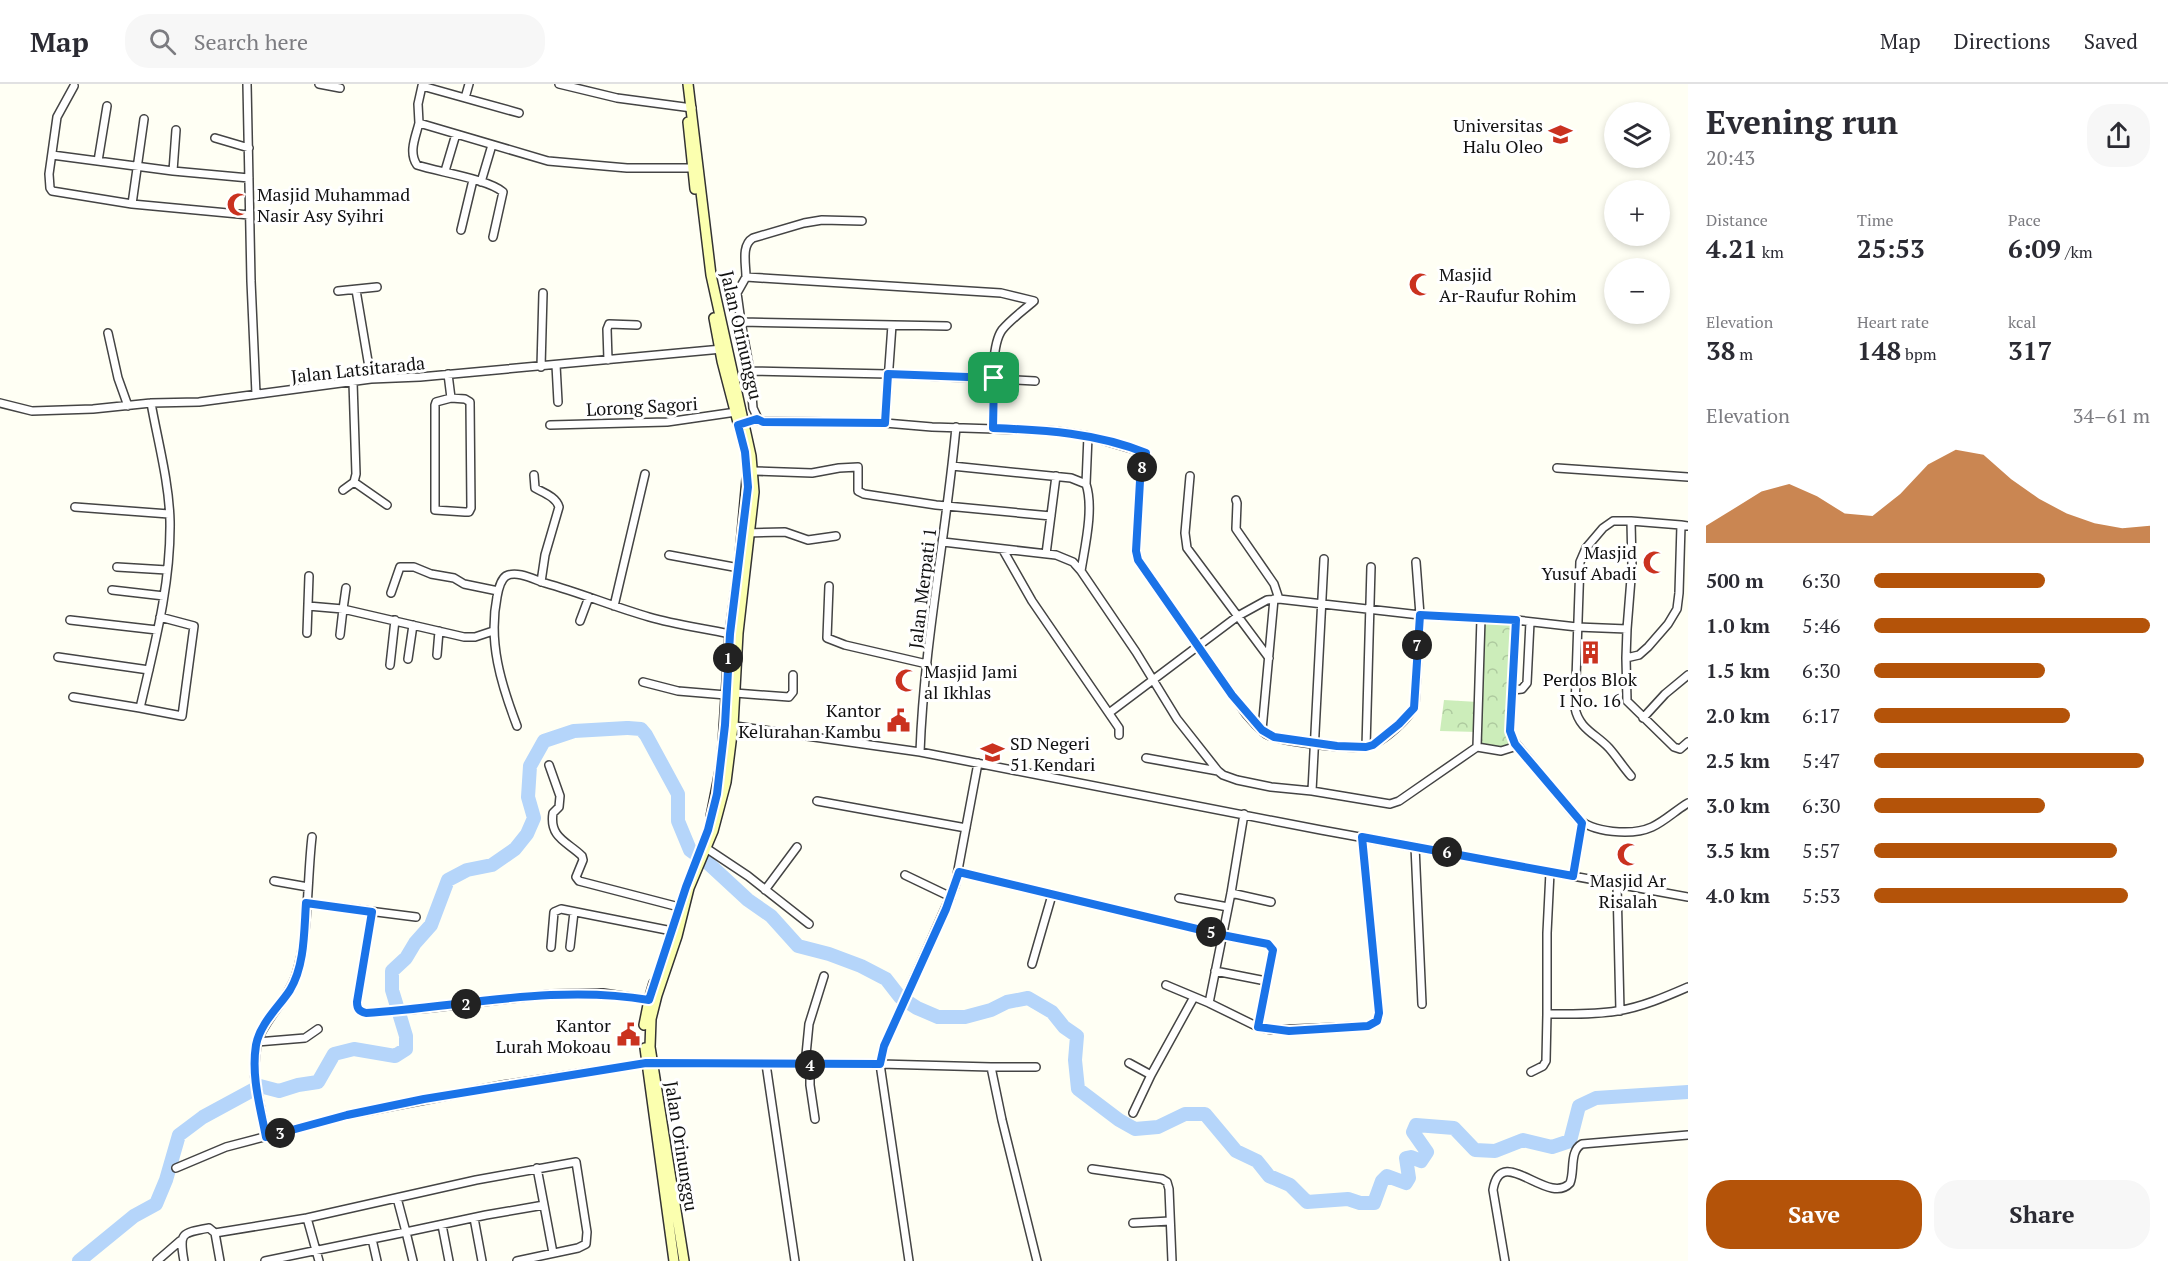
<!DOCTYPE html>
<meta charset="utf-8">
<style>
:root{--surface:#fff;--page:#f7f7f7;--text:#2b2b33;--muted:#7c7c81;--line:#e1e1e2;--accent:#b45309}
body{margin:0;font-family:"PT Serif",serif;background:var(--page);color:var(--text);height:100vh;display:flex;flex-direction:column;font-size:22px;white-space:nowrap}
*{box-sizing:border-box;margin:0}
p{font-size:20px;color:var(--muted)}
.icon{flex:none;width:33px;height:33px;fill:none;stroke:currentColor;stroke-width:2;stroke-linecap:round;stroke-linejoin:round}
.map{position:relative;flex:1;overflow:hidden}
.details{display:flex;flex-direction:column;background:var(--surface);width:480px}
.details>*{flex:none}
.controls{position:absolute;left:1604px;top:18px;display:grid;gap:12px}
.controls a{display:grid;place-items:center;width:66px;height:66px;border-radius:50%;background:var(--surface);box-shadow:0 3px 9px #0003;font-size:30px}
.pin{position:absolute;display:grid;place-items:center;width:51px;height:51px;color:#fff;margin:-26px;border-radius:12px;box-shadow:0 3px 9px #0006}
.km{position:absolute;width:30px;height:30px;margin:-15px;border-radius:50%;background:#222;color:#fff;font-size:16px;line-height:30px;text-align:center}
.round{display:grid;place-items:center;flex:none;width:63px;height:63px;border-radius:24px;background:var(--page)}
.summary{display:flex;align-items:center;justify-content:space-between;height:102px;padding:0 18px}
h1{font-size:33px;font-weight:600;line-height:45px}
.stats{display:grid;grid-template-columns:repeat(3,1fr);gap:9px;height:102px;padding:6px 18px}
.stats div{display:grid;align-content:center}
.stats b{font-size:26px;font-weight:600}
.stats small{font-size:16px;font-weight:400}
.stats p{font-size:16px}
.chart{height:168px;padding:12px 18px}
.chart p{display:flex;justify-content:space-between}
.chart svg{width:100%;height:108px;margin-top:6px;fill:var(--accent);opacity:.7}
.action{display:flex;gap:12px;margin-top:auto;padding:12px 18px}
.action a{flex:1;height:69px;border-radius:24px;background:var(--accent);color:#fff;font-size:24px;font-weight:600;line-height:69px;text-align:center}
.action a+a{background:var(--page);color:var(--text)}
ul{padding:0 18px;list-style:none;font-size:20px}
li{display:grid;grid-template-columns:96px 72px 1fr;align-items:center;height:45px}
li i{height:15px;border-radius:8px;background:var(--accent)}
header{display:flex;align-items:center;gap:36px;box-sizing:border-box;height:84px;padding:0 30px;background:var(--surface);border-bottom:2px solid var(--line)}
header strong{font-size:28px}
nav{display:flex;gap:33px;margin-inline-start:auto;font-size:21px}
.search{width:420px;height:54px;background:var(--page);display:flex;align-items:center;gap:15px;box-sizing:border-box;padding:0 21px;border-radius:24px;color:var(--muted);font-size:22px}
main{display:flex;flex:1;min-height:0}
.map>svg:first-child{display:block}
</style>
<header>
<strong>Map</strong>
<div class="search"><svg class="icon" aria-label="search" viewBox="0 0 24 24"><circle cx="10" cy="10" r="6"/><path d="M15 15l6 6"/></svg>Search here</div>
<nav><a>Map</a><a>Directions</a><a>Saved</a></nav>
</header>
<main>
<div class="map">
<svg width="1688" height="1177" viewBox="0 0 1688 1177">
<defs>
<pattern id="park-crowns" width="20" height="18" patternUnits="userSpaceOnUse" patternTransform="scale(1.5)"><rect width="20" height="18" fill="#ccedba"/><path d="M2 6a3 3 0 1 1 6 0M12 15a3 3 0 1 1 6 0" fill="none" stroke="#aeca9f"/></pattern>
</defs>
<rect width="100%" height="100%" fill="#fffff4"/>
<path fill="url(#park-crowns)" d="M1481 534 1516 537 1512 606 1513 662 1501 667 1477 663 1478 648 1440 647 1444 616 1478 618Z"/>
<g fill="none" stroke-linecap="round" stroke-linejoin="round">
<path stroke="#b5d5fa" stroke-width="14" d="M628 644 641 645 646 651 678 710V737L690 766 708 779 748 816 771 832 798 862 829 870 861 882 886 895 900 913 917 924 938 933H965L991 926 1007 918 1028 914 1052 928 1064 943 1077 952 1075 976 1078 1005 1119 1036 1135 1045 1158 1043 1185 1030H1205L1236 1067 1257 1077 1269 1092 1290 1101 1307 1118 1348 1115 1360 1119H1374L1382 1097 1387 1092 1406 1099 1409 1094 1406 1074 1411 1073 1421 1077 1427 1068 1413 1048 1416 1041 1454 1044 1475 1066 1495 1067 1523 1056 1552 1063 1570 1057 1579 1022 1596 1014 1688 1008
M79 1177 134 1132 156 1120 166 1096 179 1051 203 1033 260 1002 279 1007 298 1001 318 998 334 970 354 965 395 972 406 965V952L392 906V887L406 874 415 859 431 841 448 796 467 786 492 781 515 765 527 750 534 734 528 713 530 682 544 657 574 647 627 644"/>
<defs>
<path id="street" d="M247 0 251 197 256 310
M319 0 340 4
M423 0 422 2 465 14 469 0
M559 0 617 14 692 24
M74 2 57 33 49 90 50 104 52 107 132 120 249 131
M422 2 418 20 419 39 548 77 627 84H692
M465 14 519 29
M419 39C416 52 408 68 417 81 438 88 488 95 503 108L493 153
M215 54 249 64
M52 71 173 87 249 94
M98 77 107 22
M173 87 176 46
M445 87 456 50
M481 98 492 61
M132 120 144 35
M461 146 473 96
M746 193C746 180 741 161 753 154L804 139 822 136 862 137
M356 206 371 295
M338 207 377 203
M741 238 750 287 753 324 759 337 885 339 932 343 1055 347 1088 352 1146 369 1140 397 1136 467 1138 476 1246 630C1252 636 1258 645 1266 650 1281 658 1351 666 1368 662 1382 659 1412 633 1415 619L1420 531 1516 536 1577 543 1627 545 1626 574 1639 571 1648 563 1668 540 1677 525 1679 509 1681 441 1688 442
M947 242 741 238 737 209 746 193 1001 209 1034 217C1024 226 1011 235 1002 246 989 264 994 320 993 344
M108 249 118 294 128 322
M608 276 607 245 609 240 637 241
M556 281 558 318
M541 283 543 209
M750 287 888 290 1035 297
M448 290 451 314
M451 314 465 315 470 318 471 424 469 428H465L435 426V321L436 318Z
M0 319 32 327 93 325 151 319 199 318 371 295 420 293 722 265
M885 339 892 241
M550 341 667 338 736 328
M952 382 1071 394 1086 400C1094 424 1085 462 1081 487L1136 568 1177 635 1218 687 1223 691 1237 696 1271 703 1312 707 1324 475
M1557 384 1688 393
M753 387 812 389 839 384 858 383V407L864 410 936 421 1051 432
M534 391 535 404C544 409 556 413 559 423L545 471 541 498
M1190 392 1185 449 1187 464 1269 574
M354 398 387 421
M1086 400 1088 352
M343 406 354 398 356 390 353 298
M1236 416 1237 419 1236 445 1274 500 1279 515
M75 423 169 430
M745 449 785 448 808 456 836 452
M943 458 1056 471 1073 478 1081 487
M1003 466 1032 517 1119 644V651
M1046 470 1056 392
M669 471 739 484
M117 483 167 486
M829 502 827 554 845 561 927 580
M346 504 343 525 464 553H475L493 547
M112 506 164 512
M391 509 400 483H414L431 490 454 494 464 500 498 507
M308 522 343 525 340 551
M614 522 645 390
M70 536 157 546
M1516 536 1510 647 1513 656 1576 733C1592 749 1632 752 1652 743 1665 737 1676 726 1688 719
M580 537 589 513
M1627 545 1632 482 1631 437
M307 549 309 492
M437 571 439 547
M58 573 149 586
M1626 574 1627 617 1674 663 1680 665 1688 658
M408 575 413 541
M390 581 395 536
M643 598 678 607 726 611
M1513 606 1522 605 1527 599 1530 538
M735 609 789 613 793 608V591
M73 613 140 624C154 563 171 501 170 437 169 398 158 358 151 319
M140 624 182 632 194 542 160 533
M1109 629 1238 532 1267 516 1279 515 1420 531 1416 478
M1643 634 1665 610 1688 591
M728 641 920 668 1321 746 1688 813
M517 642C501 600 488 558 497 513 498 507 500 496 506 492 517 486 535 496 545 499 581 509 614 523 649 533 676 541 703 544 730 550
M1262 646 1274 515
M1366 663 1371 483
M1477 663 1501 667 1517 662
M920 668C924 559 946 452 956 343
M1146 674 1218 687
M549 681 560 712 559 723 553 729C549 754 568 758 582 772L583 776 576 793 579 797 679 823
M1631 692C1623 683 1617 673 1609 664 1596 650 1579 645 1575 624L1580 478 1586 464 1603 444 1613 437H1631L1681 441
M1312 707 1390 720 1399 717 1477 663 1481 534
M817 717 966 744
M312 753C307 795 309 852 296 891 288 916 266 933 257 958L305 954 318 945
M1415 762 1422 920
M706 764 748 792 809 840
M959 788 1222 851 1268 860 1273 866 1258 943
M905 791 951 813
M1573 792 1582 739
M274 797 308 803
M1617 801 1620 927
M765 806 797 763
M1231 809 1271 818
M1179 814 1228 823
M306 819 416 833
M372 828 357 918C357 925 359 927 366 929L430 924 552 910 603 909 649 916
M551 863 554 828 561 825 672 847
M570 863 574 828
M1032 880 1052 811
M1215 887 1266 897
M1166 901 1209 919 1231 809 1244 730
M1209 919 1258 943 1271 946 1368 942 1377 937 1379 929 1362 753
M1547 930V849L1550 788
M257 958 254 989 266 1053
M1129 979 1151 991
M766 980 795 1177
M805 981 809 940 824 892
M810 981V1001L815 1035
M991 983H1036
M1531 988 1543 982 1546 977 1547 930C1570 930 1594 931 1617 927 1642 923 1665 913 1688 903
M1133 1029 1151 991 1194 913
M176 1084 226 1063 347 1031 503 1001 646 979 880 980 991 983 1002 1036 1037 1177
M1092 1085 1162 1095 1167 1098 1169 1105 1172 1177
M544 1121 553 1169
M307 1134 476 1096 576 1078 587 1148 586 1160 578 1164 517 1177
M474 1134 482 1177
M1133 1139 1170 1137
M442 1141 449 1177
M215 1149 220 1177
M372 1155 377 1177
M157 1177 180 1157
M184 1177C179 1149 181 1149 209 1144L215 1149 307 1134 319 1177
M265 1177 406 1148 397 1114
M413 1177 406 1148 486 1131 544 1121 537 1084
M909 1177 880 980 884 962 955 802 978 679
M1505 1177 1493 1106C1501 1058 1548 1123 1570 1099 1575 1087 1569 1067 1582 1060L1688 1051"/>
<path id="secondary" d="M688 38 695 105
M714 234 722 277 740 346
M711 733 722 677 730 550 739 484 747 395
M644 941 649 916 654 899
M645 964 674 1177
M684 1177 650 963 651 935 657 911 677 852 689 804 713 747 726 698 733 642 738 549 754 408 751 372 711 191 688 0"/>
</defs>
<use href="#street" stroke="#444" stroke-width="10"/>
<use href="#secondary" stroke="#333" stroke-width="12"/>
<use href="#street" stroke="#fff" stroke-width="7"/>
<use href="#secondary" stroke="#fbffaf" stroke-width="9"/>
</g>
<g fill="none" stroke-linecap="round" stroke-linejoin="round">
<defs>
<path id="route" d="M888 290 994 294 993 344C1045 346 1097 349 1146 369L1140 397 1136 467 1138 476 1232 611 1262 646 1274 653 1337 662 1366 663 1373 661 1399 640 1414 624 1420 531 1516 536 1510 647 1515 660 1582 739 1573 792 1362 753 1379 929 1377 937 1368 942 1289 947 1258 943 1273 866 1268 860 1222 851 959 788 946 825 884 962 880 980 646 979 424 1015 347 1031 266 1053C260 1022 251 992 256 961 260 939 279 923 290 906 305 881 304 847 306 819L372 828 357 918C357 925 359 927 366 929 460 923 555 900 649 916L686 803 708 746 717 710 725 641 730 550 748 403 745 368 738 341 757 335 763 338 885 339Z"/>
</defs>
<use href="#route" stroke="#fff" stroke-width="12"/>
<use href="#route" stroke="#1a73e8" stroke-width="8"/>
</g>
<defs>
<symbol id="university-bare" viewBox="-9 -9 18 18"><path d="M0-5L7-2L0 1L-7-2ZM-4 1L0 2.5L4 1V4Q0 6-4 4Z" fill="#ca321f" stroke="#fff" stroke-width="2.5" paint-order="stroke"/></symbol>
<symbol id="mosque-bare" viewBox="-9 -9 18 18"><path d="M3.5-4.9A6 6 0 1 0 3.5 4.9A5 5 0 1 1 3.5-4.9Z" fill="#ca321f" stroke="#fff" stroke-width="2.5" paint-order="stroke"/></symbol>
<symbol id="building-bare" viewBox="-9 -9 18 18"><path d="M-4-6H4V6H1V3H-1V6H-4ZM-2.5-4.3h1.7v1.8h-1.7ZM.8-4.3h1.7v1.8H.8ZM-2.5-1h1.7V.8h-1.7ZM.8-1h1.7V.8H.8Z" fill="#ca321f" stroke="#fff" stroke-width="2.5" paint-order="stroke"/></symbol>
<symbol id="civic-bare" viewBox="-9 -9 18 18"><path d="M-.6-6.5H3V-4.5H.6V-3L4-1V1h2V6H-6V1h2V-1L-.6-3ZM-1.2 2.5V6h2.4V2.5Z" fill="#ca321f" stroke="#fff" stroke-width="2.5" paint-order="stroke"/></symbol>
<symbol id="school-bare" viewBox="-9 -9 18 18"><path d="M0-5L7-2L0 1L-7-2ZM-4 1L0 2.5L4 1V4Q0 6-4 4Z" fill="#ca321f" stroke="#fff" stroke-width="2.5" paint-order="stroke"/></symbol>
</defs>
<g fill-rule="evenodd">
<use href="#university-bare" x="1544" y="34" width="33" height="33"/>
<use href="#mosque-bare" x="222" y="104" width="33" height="33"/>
<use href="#mosque-bare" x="1404" y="184" width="33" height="33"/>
<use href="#mosque-bare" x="1638" y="462" width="33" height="33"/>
<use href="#building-bare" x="1574" y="552" width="33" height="33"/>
<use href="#mosque-bare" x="890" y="580" width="33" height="33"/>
<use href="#civic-bare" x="882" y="620" width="33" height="33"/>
<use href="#school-bare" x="976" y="652" width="33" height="33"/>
<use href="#mosque-bare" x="1612" y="754" width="33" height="33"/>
<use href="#civic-bare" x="612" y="934" width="33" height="33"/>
</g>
<g text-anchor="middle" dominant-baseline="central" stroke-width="6" stroke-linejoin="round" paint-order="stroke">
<g font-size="18" fill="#111" stroke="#fff" text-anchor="end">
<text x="1543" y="41">Universitas<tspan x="1543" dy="21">Halu Oleo</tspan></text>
<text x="257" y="110" text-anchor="start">Masjid Muhammad<tspan x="257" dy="21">Nasir Asy Syihri</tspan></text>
<text x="1439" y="190" text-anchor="start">Masjid<tspan x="1439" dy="21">Ar-Raufur Rohim</tspan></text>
<text x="1637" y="468">Masjid<tspan x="1637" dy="21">Yusuf Abadi</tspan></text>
<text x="924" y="587" text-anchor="start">Masjid Jami<tspan x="924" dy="21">al Ikhlas</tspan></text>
<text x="1590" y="595" text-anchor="middle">Perdos Blok<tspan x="1590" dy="21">I No. 16</tspan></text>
<text x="881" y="626">Kantor<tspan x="881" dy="21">Kelurahan Kambu</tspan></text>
<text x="1010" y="659" text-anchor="start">SD Negeri<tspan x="1010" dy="21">51 Kendari</tspan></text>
<text x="1628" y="796" text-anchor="middle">Masjid Ar<tspan x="1628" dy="21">Risalah</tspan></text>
<text x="611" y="941">Kantor<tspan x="611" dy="21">Lurah Mokoau</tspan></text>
</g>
<g font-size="18" fill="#111" stroke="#fff">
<text transform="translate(742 251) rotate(77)">Jalan Orinunggu</text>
<text transform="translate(358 285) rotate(-6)">Jalan Latsitarada</text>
<text transform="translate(642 322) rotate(-3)">Lorong Sagori</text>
<text transform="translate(922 504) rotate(-83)">Jalan Merpati 1</text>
<text transform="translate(682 1062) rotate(81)">Jalan Orinunggu</text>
</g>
</g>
</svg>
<div class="controls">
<a><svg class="icon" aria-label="layers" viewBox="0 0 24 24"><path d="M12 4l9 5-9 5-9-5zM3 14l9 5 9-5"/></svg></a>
<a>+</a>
<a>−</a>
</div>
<div class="pin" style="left:994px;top:294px;background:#1e9e55"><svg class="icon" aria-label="arrive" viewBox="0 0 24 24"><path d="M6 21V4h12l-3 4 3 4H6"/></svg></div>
<b class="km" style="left:728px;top:574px">1</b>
<b class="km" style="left:466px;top:920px">2</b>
<b class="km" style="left:280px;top:1049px">3</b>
<b class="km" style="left:810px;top:981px">4</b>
<b class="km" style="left:1211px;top:848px">5</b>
<b class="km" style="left:1447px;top:768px">6</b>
<b class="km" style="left:1417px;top:561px">7</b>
<b class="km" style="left:1142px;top:383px">8</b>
</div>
<section class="details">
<div class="summary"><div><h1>Evening run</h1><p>20:43</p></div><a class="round"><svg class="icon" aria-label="share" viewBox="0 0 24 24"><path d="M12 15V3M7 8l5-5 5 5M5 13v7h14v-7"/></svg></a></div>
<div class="stats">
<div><p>Distance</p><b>4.21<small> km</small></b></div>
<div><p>Time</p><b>25:53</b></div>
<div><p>Pace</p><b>6:09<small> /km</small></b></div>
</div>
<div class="stats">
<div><p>Elevation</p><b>38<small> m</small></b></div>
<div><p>Heart rate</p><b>148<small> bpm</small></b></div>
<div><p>kcal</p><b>317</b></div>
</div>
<div class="chart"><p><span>Elevation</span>34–61 m</p>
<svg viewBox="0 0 160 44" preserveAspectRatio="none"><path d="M0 44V37L10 30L20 23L30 20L40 25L50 32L60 33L70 24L80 12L90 6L100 8L110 18L120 26L130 32L140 36L150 38L160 37V44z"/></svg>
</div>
<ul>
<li><b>500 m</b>6:30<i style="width:62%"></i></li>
<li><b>1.0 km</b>5:46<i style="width:100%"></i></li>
<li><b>1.5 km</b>6:30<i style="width:62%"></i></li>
<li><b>2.0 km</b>6:17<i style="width:71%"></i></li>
<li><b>2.5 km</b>5:47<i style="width:98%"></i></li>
<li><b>3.0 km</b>6:30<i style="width:62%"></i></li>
<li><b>3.5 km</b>5:57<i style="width:88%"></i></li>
<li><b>4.0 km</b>5:53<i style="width:92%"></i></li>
</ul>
<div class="action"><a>Save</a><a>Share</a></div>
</section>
</main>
